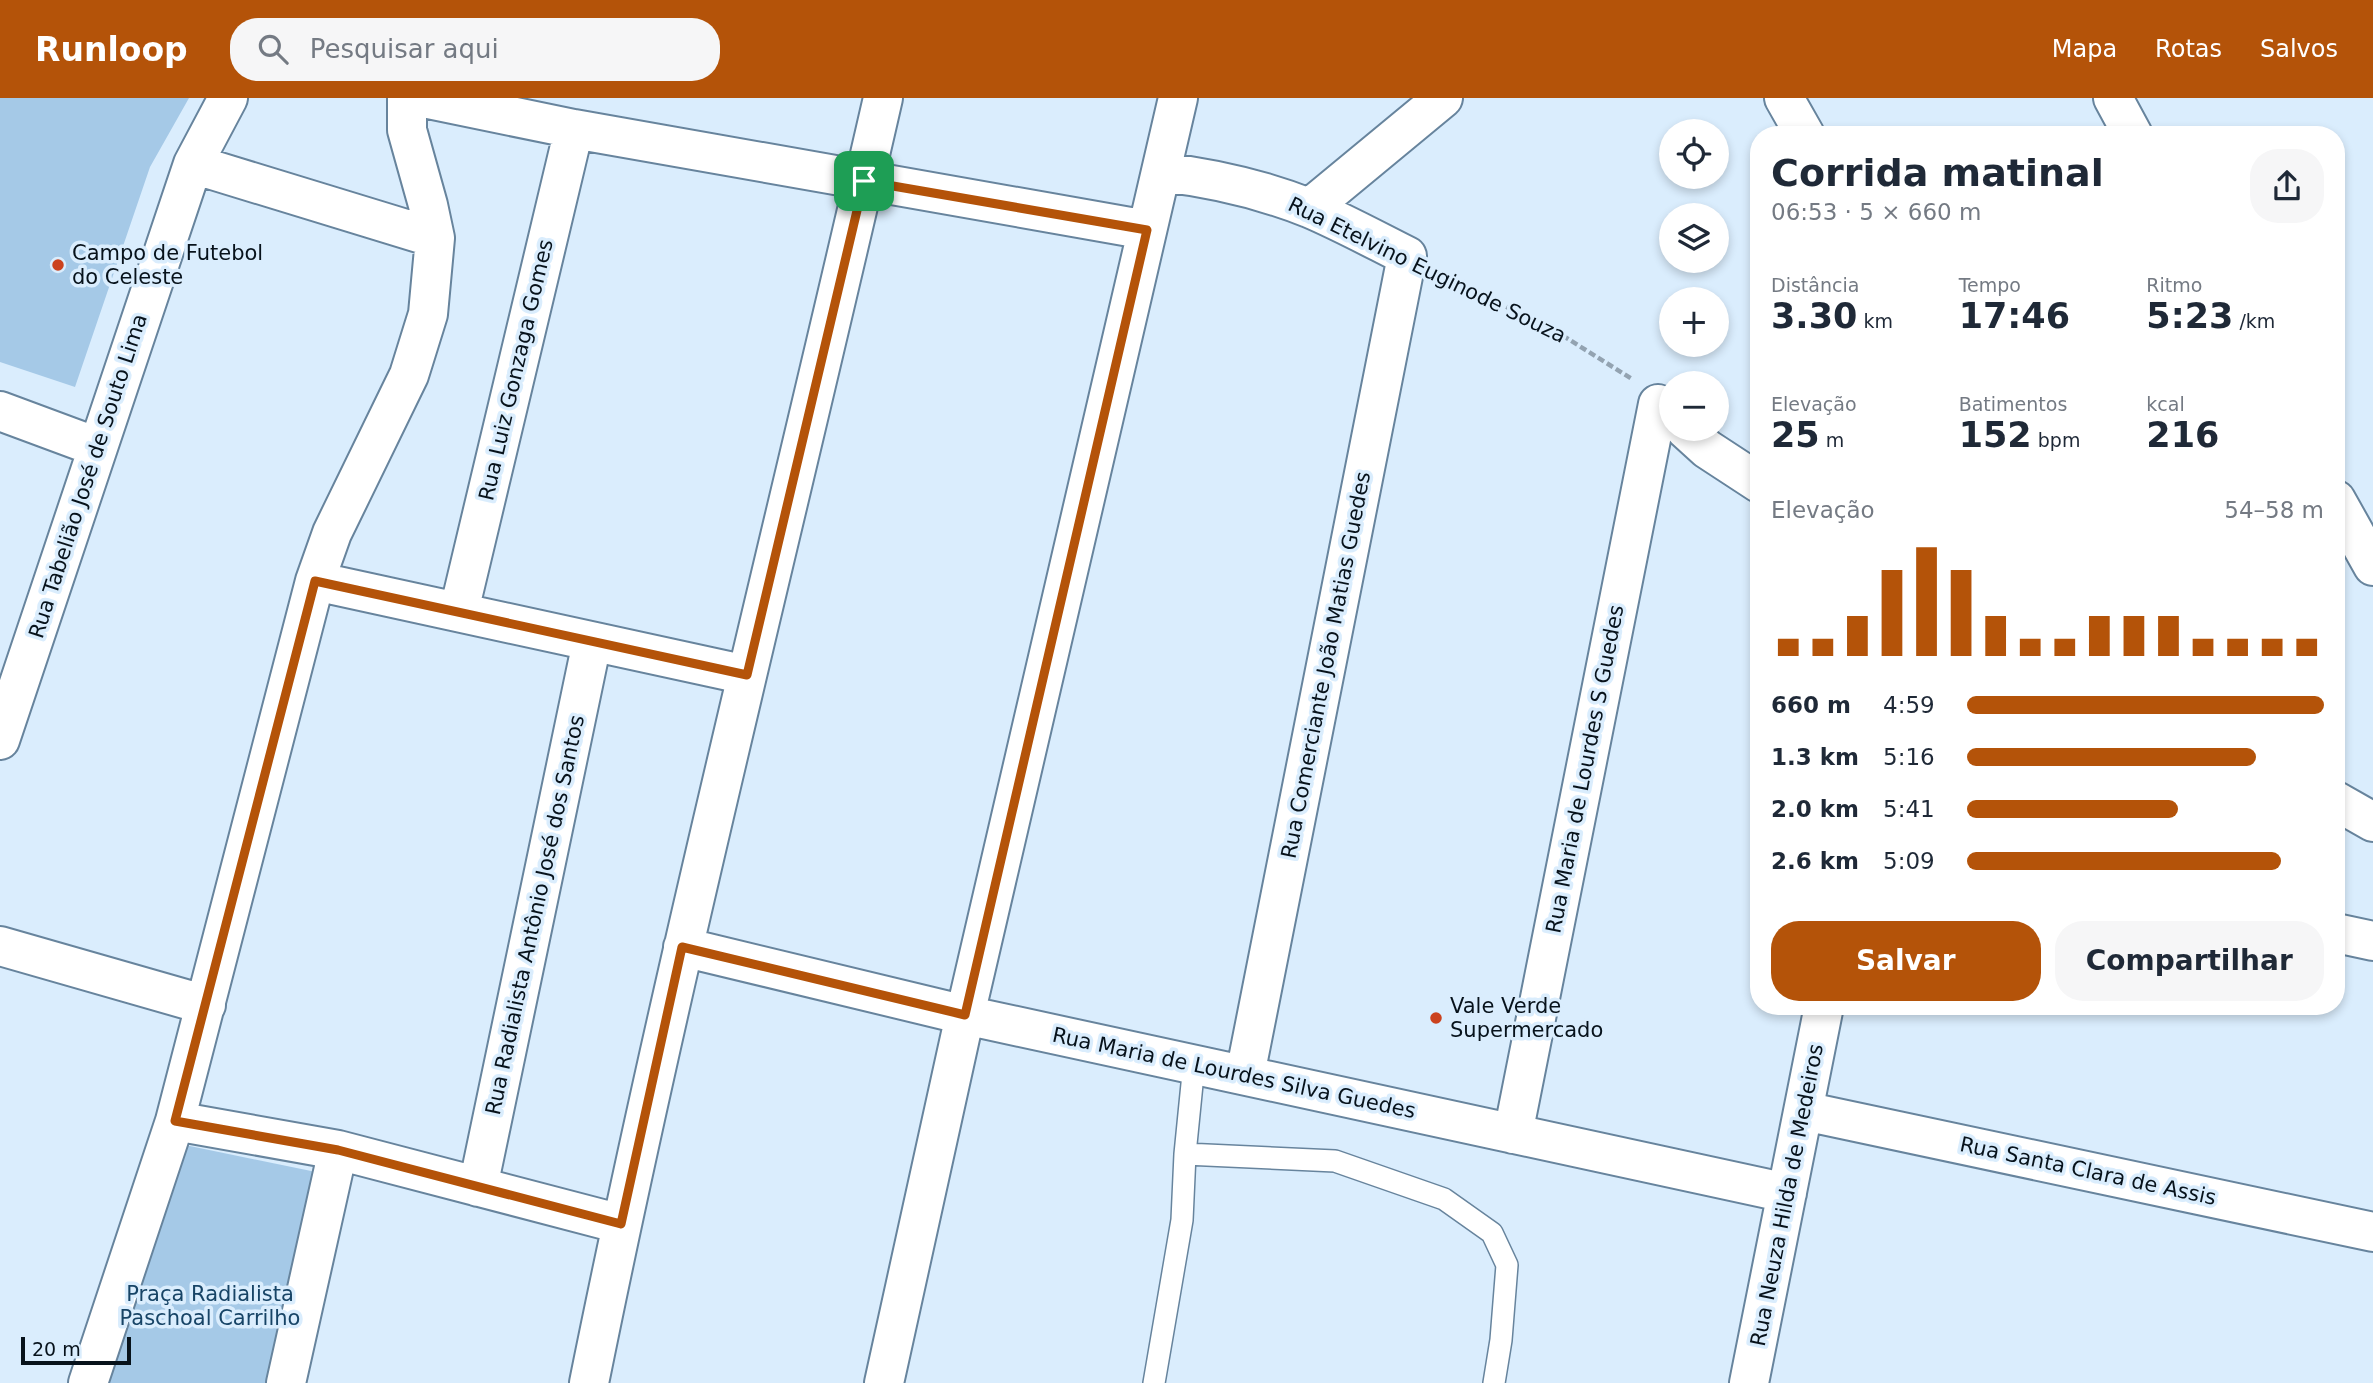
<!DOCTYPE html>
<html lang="pt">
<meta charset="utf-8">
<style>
:root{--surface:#fff;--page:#f6f6f7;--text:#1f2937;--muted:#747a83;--accent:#b45309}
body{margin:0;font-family:"DejaVu Sans",sans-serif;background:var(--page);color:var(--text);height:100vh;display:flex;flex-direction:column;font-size:26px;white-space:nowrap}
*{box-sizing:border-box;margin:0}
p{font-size:23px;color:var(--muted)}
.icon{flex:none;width:38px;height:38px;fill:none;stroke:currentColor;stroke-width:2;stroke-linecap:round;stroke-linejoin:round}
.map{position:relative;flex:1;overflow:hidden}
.side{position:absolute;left:1750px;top:28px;width:595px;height:889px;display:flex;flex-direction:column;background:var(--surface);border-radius:28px;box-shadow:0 4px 10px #0003}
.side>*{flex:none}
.buttons{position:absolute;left:1659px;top:21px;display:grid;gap:14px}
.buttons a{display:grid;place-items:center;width:70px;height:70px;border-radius:50%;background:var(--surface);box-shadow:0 4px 10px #0003;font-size:35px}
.scale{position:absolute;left:21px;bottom:18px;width:110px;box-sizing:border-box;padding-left:7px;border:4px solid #07121b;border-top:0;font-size:19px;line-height:24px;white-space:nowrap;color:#07121b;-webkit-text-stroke:5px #daedfd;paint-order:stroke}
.pin{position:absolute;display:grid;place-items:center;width:60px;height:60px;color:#fff;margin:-30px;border-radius:14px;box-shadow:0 4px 10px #0006}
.round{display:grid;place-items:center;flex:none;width:74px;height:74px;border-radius:28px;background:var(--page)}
.headline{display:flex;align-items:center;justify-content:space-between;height:119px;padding:0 21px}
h1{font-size:38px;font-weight:600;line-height:52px}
.figures{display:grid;grid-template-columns:repeat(3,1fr);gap:10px;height:119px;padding:7px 21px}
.figures div{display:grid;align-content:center}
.figures b{font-size:35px;font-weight:600}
.figures small{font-size:19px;font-weight:400}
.figures p{font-size:19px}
.chart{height:196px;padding:14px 21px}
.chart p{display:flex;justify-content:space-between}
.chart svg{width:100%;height:126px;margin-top:7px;stroke:var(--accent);stroke-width:6}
.primary-button{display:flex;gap:14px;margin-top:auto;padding:14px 21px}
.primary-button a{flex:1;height:80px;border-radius:28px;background:var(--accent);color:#fff;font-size:28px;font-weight:600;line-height:80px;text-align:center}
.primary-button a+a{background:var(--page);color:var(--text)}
ul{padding:0 21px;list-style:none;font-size:23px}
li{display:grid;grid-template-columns:112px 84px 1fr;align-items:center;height:52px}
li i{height:18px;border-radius:9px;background:var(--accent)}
header{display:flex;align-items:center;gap:42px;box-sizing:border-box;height:98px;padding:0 35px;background:var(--accent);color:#fff}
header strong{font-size:33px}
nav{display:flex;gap:38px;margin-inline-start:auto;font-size:24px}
.search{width:490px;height:63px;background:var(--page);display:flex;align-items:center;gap:18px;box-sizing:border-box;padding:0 24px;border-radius:28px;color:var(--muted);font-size:26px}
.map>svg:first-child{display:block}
</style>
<header>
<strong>Runloop</strong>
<div class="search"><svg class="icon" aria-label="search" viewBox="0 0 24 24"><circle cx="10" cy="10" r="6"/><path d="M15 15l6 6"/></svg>Pesquisar aqui</div>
<nav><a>Mapa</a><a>Rotas</a><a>Salvos</a></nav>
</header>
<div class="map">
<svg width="2373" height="1285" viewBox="0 0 2373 1285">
<rect width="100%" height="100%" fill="#daedfd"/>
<path fill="#a5c9e7" d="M0 0H189L150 69 75 289 0 264Z
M185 1047 316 1074 269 1285H106Z"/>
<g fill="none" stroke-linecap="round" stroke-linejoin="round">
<defs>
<path id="lane" d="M1185 1056 1335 1063 1444 1101 1492 1135 1507 1167 1501 1242 1494 1285
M1154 1285 1182 1122 1185 1056 1194 966"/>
<path id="street" d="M423 0 574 31 1147 132
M1784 0 1805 37
M2113 0 2133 37
M193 66 435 140
M1161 74C1213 80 1261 91 1309 110 1342 124 1375 142 1407 158L1245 977
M1310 110 1443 0
M0 313 97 349
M1685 331 1707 351 1759 385
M2336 402 2373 468
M315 483 747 577
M459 513 574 31
M0 642 193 66 228 0
M2336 703 2373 724
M2336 835 2373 843
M0 848 206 907
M683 849 965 917 1787 1095
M1804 1013 2373 1134
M175 1023 338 1052 621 1126
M1513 1036 1658 306
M478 1089 592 544
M88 1285 175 1023 315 483 332 435 409 277 428 216 435 140 428 107 407 32V0
M286 1285 338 1052
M589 1285C676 854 785 428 883 0
M884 1285 965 917 1178 0
M1749 1285 1824 908"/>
</defs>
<use href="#lane" stroke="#67849d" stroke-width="24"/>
<use href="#street" stroke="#67849d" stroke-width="42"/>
<path stroke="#93a3b1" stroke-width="4.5" stroke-dasharray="7 3.5" stroke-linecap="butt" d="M1441 175 1565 239 1632 281"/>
<use href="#lane" stroke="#fff" stroke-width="21"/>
<use href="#street" stroke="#fff" stroke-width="38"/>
</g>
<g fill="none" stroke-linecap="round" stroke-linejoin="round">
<defs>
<path id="route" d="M864 83 1147 132 965 917 682 849 621 1126 338 1052 175 1023 315 483 747 577Z"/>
</defs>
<use href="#route" stroke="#fff" stroke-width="14"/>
<use href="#route" stroke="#b45309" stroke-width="9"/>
</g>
<g fill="#cb421e" stroke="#daedfd" stroke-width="2.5">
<circle cx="58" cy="167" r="7"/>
<circle cx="1436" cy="920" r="7"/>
</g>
<g text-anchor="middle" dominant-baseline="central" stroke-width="7" stroke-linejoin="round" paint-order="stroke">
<g font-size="21" fill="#07121b" stroke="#daedfd" text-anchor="start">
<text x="72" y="155">Campo de Futebol<tspan x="72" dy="24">do Celeste</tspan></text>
<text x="1450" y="908">Vale Verde<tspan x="1450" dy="24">Supermercado</tspan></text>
</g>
<g font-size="21" fill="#07121b" stroke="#daedfd">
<text transform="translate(1427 172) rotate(26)">Rua Etelvino Euginode Souza</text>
<text transform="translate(516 272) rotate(-77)">Rua Luiz Gonzaga Gomes</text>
<text transform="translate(88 378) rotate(-72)">Rua Tabelião José de Souto Lima</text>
<text transform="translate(1326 567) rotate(-79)">Rua Comerciante João Matias Guedes</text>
<text transform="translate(1585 671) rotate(-79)">Rua Maria de Lourdes S Guedes</text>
<text transform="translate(535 817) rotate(-78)">Rua Radialista Antônio José dos Santos</text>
<text transform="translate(1234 975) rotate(12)">Rua Maria de Lourdes Silva Guedes</text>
<text transform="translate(2088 1073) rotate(12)">Rua Santa Clara de Assis</text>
<text transform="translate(1787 1097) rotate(-79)">Rua Neuza Hilda de Medeiros</text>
</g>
<g font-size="21" fill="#174466" stroke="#daedfd">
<text x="210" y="1196">Praça Radialista<tspan x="210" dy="24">Paschoal Carrilho</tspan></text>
</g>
</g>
</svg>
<div class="buttons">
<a><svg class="icon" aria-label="locate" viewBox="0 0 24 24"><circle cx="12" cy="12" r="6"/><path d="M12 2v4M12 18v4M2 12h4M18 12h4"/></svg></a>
<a><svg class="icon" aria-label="layers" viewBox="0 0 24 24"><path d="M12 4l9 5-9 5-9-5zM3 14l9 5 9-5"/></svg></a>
<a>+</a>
<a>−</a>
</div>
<div class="scale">20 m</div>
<div class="pin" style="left:864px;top:83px;background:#1e9e55"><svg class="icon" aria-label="arrive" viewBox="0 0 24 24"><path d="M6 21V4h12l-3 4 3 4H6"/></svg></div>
<section class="side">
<div class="headline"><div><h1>Corrida matinal</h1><p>06:53 · 5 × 660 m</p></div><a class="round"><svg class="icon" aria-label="share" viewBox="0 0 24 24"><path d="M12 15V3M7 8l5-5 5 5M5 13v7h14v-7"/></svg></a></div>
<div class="figures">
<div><p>Distância</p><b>3.30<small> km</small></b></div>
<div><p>Tempo</p><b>17:46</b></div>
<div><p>Ritmo</p><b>5:23<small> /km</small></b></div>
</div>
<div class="figures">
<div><p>Elevação</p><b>25<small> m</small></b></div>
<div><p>Batimentos</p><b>152<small> bpm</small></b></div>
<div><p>kcal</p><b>216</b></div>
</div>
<div class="chart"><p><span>Elevação</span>54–58 m</p>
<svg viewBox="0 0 160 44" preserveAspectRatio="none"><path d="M5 44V38M15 44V38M25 44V30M35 44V14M45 44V6M55 44V14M65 44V30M75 44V38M85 44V38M95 44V30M105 44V30M115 44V30M125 44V38M135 44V38M145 44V38M155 44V38"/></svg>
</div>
<ul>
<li><b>660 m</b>4:59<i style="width:100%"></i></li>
<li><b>1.3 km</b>5:16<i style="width:81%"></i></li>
<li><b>2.0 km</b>5:41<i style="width:59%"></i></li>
<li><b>2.6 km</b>5:09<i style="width:88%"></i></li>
</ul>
<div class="primary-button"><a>Salvar</a><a>Compartilhar</a></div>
</section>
</div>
